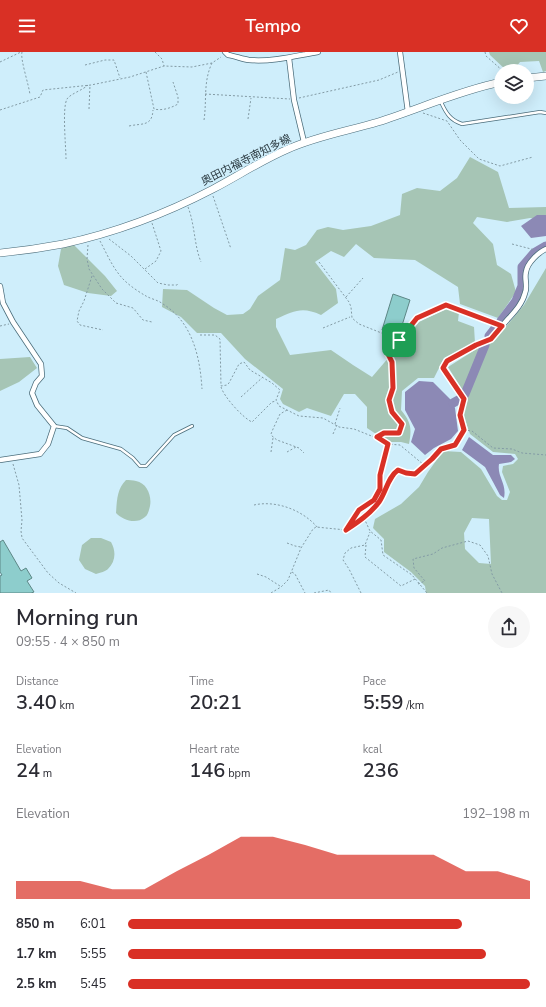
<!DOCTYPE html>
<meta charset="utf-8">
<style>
:root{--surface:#fff;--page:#f7f7f7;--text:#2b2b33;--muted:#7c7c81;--accent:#d93025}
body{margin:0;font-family:"Nunito Sans","Noto Sans JP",sans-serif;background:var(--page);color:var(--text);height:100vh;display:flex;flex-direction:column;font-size:15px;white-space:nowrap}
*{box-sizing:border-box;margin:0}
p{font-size:13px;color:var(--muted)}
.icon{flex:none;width:22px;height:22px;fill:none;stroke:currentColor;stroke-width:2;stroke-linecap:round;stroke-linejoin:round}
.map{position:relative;height:541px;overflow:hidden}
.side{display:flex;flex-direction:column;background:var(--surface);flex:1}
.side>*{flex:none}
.buttons{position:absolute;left:494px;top:12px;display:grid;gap:8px}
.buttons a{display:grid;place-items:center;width:40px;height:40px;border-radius:50%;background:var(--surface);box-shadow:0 4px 16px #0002;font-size:20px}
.pin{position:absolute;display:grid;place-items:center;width:34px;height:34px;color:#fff;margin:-17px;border-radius:8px;box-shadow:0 2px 6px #0006}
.round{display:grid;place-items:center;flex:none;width:42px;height:42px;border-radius:21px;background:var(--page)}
.headline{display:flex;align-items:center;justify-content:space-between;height:68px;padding:0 16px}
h1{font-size:22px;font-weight:600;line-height:30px}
.figures{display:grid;grid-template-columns:repeat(3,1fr);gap:6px;height:68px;padding:4px 16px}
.figures div{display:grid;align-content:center}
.figures b{font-size:20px;font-weight:600}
.figures small{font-size:11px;font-weight:400}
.figures p{font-size:11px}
.chart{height:112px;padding:8px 16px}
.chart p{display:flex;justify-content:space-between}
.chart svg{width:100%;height:72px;margin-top:4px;fill:var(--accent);opacity:.7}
ul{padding:0 16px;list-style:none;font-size:13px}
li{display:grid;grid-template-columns:64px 48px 1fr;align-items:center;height:30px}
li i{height:10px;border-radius:5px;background:var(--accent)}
header{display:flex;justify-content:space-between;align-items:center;height:52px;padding:0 16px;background:var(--accent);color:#fff;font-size:18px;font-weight:600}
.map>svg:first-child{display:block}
</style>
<header><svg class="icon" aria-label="menu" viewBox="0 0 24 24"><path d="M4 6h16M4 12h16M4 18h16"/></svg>Tempo<svg class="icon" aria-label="heart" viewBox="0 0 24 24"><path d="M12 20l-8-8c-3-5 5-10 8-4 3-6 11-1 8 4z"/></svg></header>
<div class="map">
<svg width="546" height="541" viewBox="0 0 546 541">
<rect width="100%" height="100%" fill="#cfeefb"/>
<path fill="#a6c5b5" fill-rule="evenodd" d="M489 0H546V19L543 20 539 9 520 10 513 19H507L490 3Z
M470 105 498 120 509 156 546 155V168L530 166 507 170 477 165 473 171 493 192 497 213 511 222 516 240 498 266 460 252 458 235 415 208 374 206 356 192 344 205 331 199 315 210 336 237 338 251 321 263C302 254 294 259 276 267V275L290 303 331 298 353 313 372 325 419 270 446 257 459 260 458 269 474 275 475 291 444 306 434 326H418L402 339 401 358C411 370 412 376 409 392L401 390H388L367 376V355L355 342H344L331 364 307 356 299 360 283 352 280 347 283 337 245 307 221 281H197L181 265 162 255 163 237 187 238 214 256 227 263 243 262 250 257 258 244 280 228 285 196 295 198 306 193 317 178 328 175 343 178 371 174 400 163 402 142 417 136 440 139 457 126Z
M67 192 74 193 105 224 117 239 111 244 88 241 64 233 58 214 61 197Z
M546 216V541H426L425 534 411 520 384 500V487L373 476 375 467 401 452 419 435 428 420 443 399 461 400 481 417 497 444 502 448H507L510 440 502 420 503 414 513 412 518 407 515 402 493 400 470 382 463 362 468 347 448 315 478 296 494 289 524 253ZM472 466 489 467 491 512 479 511 465 497 464 481Z
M30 305 37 316 19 330 0 339V307Z
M126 428C129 428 133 428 136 429 147 431 152 444 150 454 149 458 148 463 145 465 136 473 123 468 116 461 117 448 117 437 126 428Z
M91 486H101L111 490C116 499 116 509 108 517 106 519 100 521 96 522L85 517 79 508 82 493Z"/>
<path fill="#8c89b5" d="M537 163H546V184L531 186 521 174Z
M419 329 433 330 451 348 455 356 458 379 451 387 434 396 425 403 411 390 415 377 405 358V340Z
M469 385 493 403H511L515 407 511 410 499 412C497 425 507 431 504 446L500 443 485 415 462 398Z"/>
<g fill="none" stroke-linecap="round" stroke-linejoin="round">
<path stroke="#8c89b5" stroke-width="9" d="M501 269 516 249 522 234V215L534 201 546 194
M489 284 496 275
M465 342 485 293
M453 351 462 346"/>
</g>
<path fill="#8dcdcc" stroke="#5d8786" d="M393 242 410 248 399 283 382 278Z
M3 488 21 519 26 516 32 526 27 529 34 540 31 541H0V524L2 523 0 520V490Z"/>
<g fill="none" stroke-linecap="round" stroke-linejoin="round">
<defs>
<path id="service" d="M441 50C446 61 450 68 462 72L540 60 546 61
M54 374 67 376 82 386 121 397 133 406 140 414H146L174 383 192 374"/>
<path id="minor" d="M225 0 228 3C235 4 242 7 249 8 272 10 295 4 318 0
M400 0 408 60
M289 6 294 48 304 90
M0 234 3 251 13 270 41 312 42 324 36 331 32 341 37 353 54 374 48 392 40 402 0 408
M502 274C510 264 522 254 525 241 528 234 524 226 526 220 527 211 539 200 546 197"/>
<path id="secondary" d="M527 26 546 24
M0 201C21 199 42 196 63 192 114 181 167 161 213 137 238 124 262 108 288 97 317 84 348 79 378 70 419 57 458 39 501 30"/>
</defs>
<use href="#service" stroke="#4b6d7b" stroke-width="4"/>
<use href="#minor" stroke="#4b6d7b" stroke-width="6"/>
<use href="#secondary" stroke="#4b6d7b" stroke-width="8"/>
<path stroke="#839ba5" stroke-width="1" stroke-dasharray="2 2" stroke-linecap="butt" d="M22 0C20 7 29 33 30 43
M155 0 162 7 164 14
M485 0 486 4 503 19
M0 10 21 0
M85 13 105 8H114L120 26
M146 20 154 57C162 59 171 56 178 52V45L173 30
M205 42 290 47
M299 46 379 28 398 20
M89 57 90 33
M0 58 40 45 43 38 91 33 130 25 164 14 192 15 212 11 221 5
M423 61 447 69 460 88 479 107 500 114 533 105
M248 67 251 46
M204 68C207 48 203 30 212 11
M129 74C142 71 152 75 153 58
M66 107C66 95 62 56 67 47 70 42 83 38 88 33
M213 144 231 197
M188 155C195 173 194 193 201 210
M109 187 131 204 158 231 168 233H177L179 231
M100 189C107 202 113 217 124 228 130 234 139 240 146 244 151 247 158 248 163 252 192 270 200 304 202 337
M512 192 535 198
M88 193 87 207 89 217 102 237 116 251 133 256 143 268 152 270
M319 210 349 250 351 255 352 266 359 272 399 288
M145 217 156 209 161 199 152 171
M92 224 84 249 79 259 77 269 80 273 103 278
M346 245 363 226
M0 274 9 272
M323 276 350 265
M200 283H215L220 287 221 334 227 333 229 331 239 312 244 310 250 318 272 331 280 338 276 348 279 354 299 364 323 366 339 375 354 377 374 385H377L387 392 400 393 424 413
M221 335C224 345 243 366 252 370L272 350 276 349
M241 345 263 325
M287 358 280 362 273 377 271 382 273 385 277 388 299 396 304 401
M335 372 340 356
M464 378 472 379 493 396 512 397 522 401 546 403
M333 382 337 373
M377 385 384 381H399L402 372 392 360 389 348 393 336 392 310 388 302 417 266 446 253 497 272
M271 400 273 386
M287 400 296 395
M13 412 19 433 22 468 21 479 22 486 48 521 59 531 76 541
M254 453C276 448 303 458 318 476
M364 466 370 479 381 488 383 503 412 523 427 541
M346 478 359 458 374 448 379 437 380 423 387 393
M287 491 295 494 301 495
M366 493 365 505 401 534 415 527
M292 520 295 522 305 541
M257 522 266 525 280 534
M418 532 425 529 414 516 413 507 433 502 442 496 468 489 480 493 488 504 492 522 502 541
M271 541 281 535 288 528 301 496 313 477 316 475 346 478 364 466 379 449 393 421 398 418 406 421 415 422 432 407 441 397 455 393 464 378 460 363 464 347 443 316 447 309 476 293 491 287 498 278
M314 541 329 538 331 541
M361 541 349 517 343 508 345 501 351 496 365 493 370 480"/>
<use href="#service" stroke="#fff" stroke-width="2.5"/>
<use href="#minor" stroke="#fff" stroke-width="4.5"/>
<use href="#secondary" stroke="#fff" stroke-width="7"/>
</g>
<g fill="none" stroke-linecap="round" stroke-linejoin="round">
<defs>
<path id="route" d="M446 253 502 274 491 287 476 293 447 309 443 316 464 347 460 363 464 378 455 393 441 397 432 407 415 422 406 421 398 418C388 425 386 440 379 450 370 462 358 470 346 478L359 458 374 448 380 437V423L388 392 377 385 384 381H399L402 372 392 360 389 348 393 336 392 310 388 302 417 266Z"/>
</defs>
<use href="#route" stroke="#fff" stroke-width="8"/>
<use href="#route" stroke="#d93025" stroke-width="5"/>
</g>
<g text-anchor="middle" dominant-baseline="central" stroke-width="3" stroke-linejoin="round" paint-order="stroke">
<g font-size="11" fill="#2a3940" stroke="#cfeefb">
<text transform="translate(246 108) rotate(-27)">奥田内福寺南知多線</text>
</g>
</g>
</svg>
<div class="buttons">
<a><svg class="icon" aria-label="layers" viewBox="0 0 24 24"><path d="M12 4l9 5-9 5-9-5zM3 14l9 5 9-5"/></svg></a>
</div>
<div class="pin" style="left:399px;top:288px;background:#1e9e55"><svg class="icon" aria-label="arrive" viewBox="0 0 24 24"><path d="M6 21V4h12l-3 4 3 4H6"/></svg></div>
</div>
<section class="side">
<div class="headline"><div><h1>Morning run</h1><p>09:55 · 4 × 850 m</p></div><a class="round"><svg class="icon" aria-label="share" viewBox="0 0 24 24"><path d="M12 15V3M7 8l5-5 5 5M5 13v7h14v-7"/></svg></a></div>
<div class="figures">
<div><p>Distance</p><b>3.40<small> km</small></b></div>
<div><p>Time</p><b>20:21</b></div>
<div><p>Pace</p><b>5:59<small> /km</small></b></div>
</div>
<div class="figures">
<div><p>Elevation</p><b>24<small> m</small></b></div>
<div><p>Heart rate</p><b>146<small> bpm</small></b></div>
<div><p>kcal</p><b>236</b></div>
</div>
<div class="chart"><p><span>Elevation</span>192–198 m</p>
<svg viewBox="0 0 160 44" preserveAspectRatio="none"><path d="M0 44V33L10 33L20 33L30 38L40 38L50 27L60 17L70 6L80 6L90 11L100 17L110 17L120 17L130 17L140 27L150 27L160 33V44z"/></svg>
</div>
<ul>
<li><b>850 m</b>6:01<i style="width:83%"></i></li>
<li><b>1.7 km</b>5:55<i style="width:89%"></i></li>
<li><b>2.5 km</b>5:45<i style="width:100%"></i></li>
</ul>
</section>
